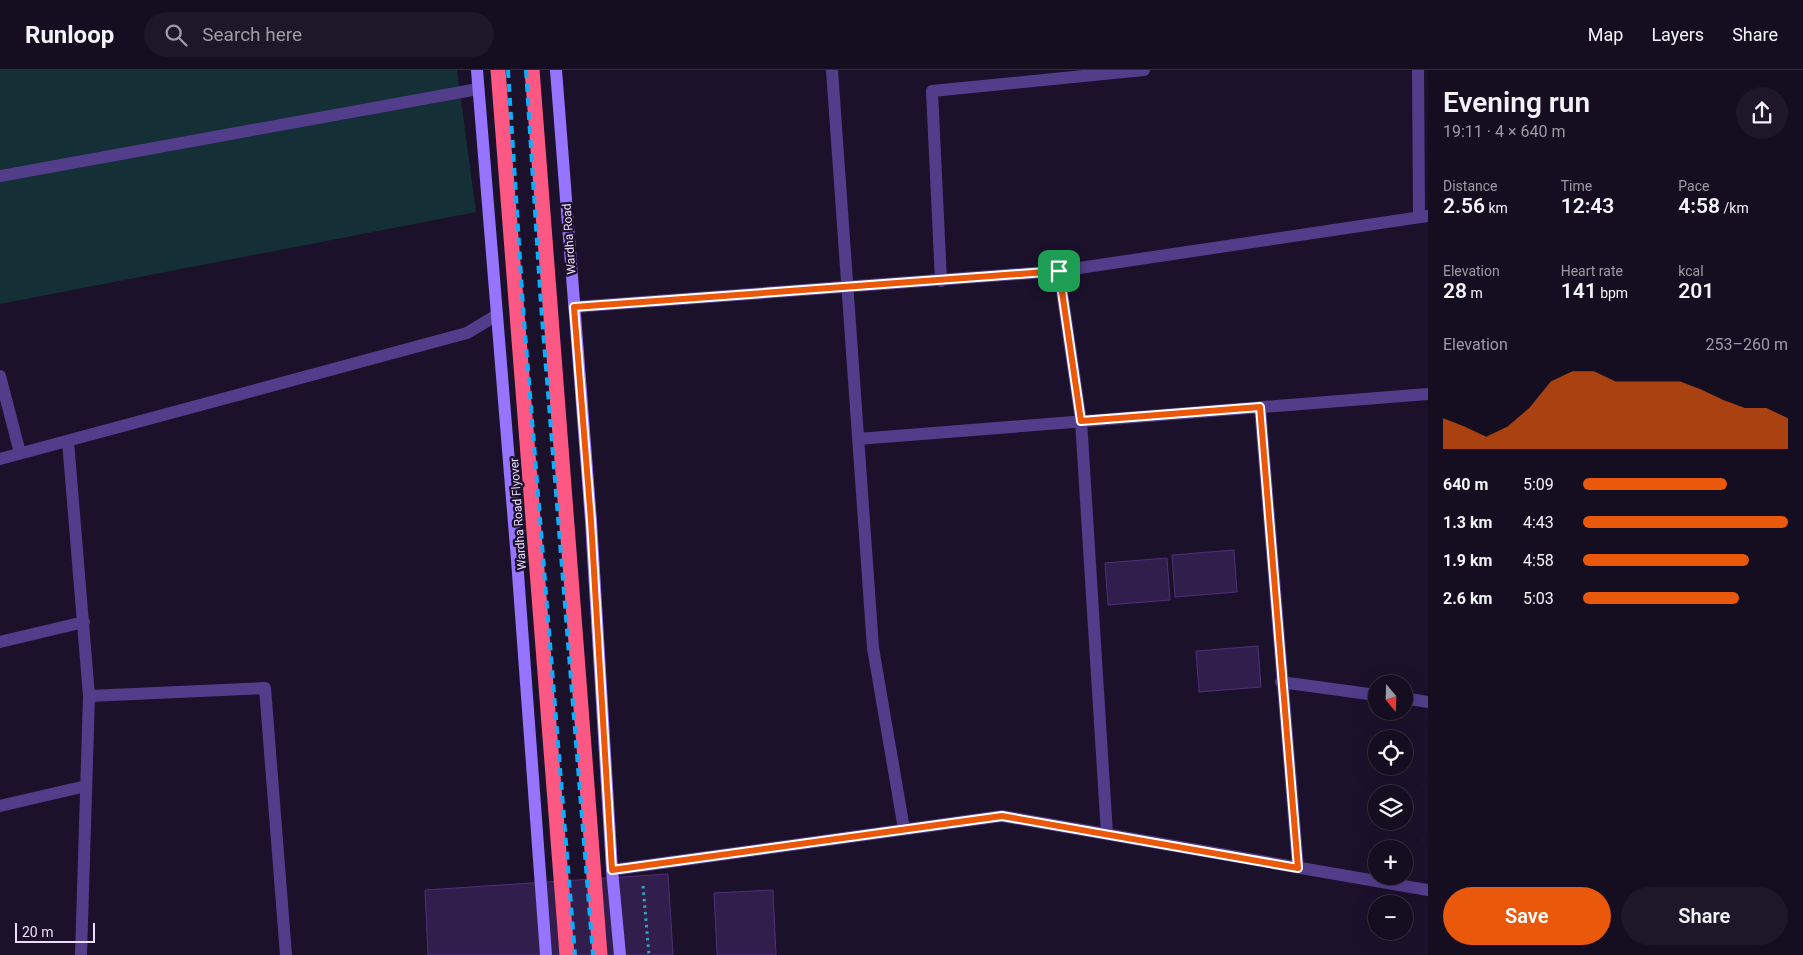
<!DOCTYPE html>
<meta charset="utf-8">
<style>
:root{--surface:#150d20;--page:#1e1629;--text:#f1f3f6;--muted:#9d9ca5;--line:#342d3e;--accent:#ea580c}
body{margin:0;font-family:Roboto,sans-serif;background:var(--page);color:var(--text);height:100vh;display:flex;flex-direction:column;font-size:19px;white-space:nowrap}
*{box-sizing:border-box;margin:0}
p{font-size:16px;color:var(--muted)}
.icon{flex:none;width:28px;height:28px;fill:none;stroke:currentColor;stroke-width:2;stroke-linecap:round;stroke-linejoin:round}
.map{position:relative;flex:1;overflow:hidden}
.sheet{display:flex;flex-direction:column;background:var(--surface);width:375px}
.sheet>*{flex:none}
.needle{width:32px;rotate:161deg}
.fabs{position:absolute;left:1368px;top:605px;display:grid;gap:10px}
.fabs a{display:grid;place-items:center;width:45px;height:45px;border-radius:50%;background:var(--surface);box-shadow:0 5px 20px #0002,0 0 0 1px var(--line);font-size:25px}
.scale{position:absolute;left:15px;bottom:12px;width:80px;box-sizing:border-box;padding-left:5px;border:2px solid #e8dcff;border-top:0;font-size:14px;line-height:18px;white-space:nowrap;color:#e8dcff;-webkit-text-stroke:4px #1c112b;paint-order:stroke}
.pin{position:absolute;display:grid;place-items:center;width:42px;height:42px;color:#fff;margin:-21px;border-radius:10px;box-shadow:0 2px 8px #0006}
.round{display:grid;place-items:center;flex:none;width:52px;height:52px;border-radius:26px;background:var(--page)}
.overview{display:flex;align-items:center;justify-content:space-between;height:85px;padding:0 15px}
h1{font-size:28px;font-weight:600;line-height:38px}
.figures{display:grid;grid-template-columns:repeat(3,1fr);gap:8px;height:85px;padding:5px 15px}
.figures div{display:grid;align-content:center}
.figures b{font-size:21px;font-weight:600}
.figures small{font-size:14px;font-weight:400}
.figures p{font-size:14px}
.chart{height:140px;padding:10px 15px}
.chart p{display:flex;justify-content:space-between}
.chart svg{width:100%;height:90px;margin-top:5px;fill:var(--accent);opacity:.7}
.primary-button{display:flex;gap:10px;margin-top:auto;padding:10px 15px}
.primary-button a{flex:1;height:58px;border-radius:30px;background:var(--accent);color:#fff;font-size:20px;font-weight:600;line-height:58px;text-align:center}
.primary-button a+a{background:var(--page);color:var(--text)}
ul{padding:0 15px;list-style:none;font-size:16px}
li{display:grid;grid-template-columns:80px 60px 1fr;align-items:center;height:38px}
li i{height:12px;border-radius:6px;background:var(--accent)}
header{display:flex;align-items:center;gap:30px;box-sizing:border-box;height:70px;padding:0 25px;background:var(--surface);border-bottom:1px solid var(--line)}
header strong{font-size:24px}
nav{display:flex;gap:28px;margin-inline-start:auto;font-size:18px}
.search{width:350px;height:45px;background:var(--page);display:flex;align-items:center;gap:12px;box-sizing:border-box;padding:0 18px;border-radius:28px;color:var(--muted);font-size:19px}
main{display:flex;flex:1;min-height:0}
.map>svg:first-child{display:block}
</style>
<header>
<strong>Runloop</strong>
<div class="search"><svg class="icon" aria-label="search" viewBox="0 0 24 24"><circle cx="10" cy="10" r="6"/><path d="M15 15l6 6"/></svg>Search here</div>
<nav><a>Map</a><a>Layers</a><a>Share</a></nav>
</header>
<main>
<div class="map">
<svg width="1428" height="885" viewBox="0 0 1428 885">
<rect width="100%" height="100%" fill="#1c112b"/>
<path fill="#142f35" d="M0 0H457L476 142 0 234Z"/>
<path fill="#311e4c" stroke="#4e3078" d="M1234 480 1237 522 1175 527 1172 485Z
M1167 488 1170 530 1108 535 1105 493Z
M1258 576 1261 617 1199 622 1196 581Z
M668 804 673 885H428L425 820Z
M773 820 776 885H717L714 823Z"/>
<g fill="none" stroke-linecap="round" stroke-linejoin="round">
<path stroke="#32a7bd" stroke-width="3" stroke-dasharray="2.5 4" stroke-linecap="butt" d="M643 816 649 885"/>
<path stroke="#513d8a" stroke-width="12" d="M832 0 873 578 904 759
M1418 0 1419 147
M0 106 478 19
M1059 201 1081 351 1107 764
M941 211 932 21 1144 0
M574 237 1059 201 1428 146
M0 306 20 383
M1260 337 1298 797
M858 369 1428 324
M68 371 89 626
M0 389 467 263 497 245
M0 572 84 552
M1281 612 1376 625
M1404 628 1428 632
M0 736 86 716
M612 800 1002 746 1428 820
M81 885 89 626 265 618 286 885"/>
<path stroke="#9674fe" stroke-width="12" d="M477 0 517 490 546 885
M556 0 591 451 612 800 620 885"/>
<path stroke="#fd5883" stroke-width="15" d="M498 0 567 885
M532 0 600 885"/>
<path stroke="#0aaffd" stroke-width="4" stroke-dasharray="8 6" stroke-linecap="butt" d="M508 0 523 237 575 885
M526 0 541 235 593 885"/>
</g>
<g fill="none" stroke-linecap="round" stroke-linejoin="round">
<defs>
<path id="route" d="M1059 201 1081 351 1260 337 1298 798 1002 746 612 800 591 451 574 237Z"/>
</defs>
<use href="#route" stroke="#fff" stroke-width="10"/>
<use href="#route" stroke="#ea580c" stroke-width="6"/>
</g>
<g text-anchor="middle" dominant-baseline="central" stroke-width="4.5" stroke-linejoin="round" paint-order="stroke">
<g font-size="12" fill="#e8dcff" stroke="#1c112b">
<text transform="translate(569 169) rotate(-94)">Wardha Road</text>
<text transform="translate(518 444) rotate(-94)">Wardha Road Flyover</text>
</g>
</g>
</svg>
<div class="fabs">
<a><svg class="needle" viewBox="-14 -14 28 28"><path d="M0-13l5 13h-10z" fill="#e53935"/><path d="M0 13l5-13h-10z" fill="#9d9ca5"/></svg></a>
<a><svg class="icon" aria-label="locate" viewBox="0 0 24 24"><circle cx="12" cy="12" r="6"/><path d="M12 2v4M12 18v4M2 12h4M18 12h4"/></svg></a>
<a><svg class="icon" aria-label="layers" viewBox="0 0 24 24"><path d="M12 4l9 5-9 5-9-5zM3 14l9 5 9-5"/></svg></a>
<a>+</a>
<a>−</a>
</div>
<div class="scale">20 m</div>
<div class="pin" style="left:1059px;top:201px;background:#1e9e55"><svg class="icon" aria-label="arrive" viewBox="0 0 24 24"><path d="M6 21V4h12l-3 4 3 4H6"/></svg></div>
</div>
<section class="sheet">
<div class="overview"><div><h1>Evening run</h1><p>19:11 · 4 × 640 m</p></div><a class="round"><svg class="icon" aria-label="share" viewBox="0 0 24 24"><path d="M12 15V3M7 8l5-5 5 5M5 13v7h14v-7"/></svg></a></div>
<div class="figures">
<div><p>Distance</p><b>2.56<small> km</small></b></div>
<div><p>Time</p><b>12:43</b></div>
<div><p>Pace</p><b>4:58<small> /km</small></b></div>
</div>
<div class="figures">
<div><p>Elevation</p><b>28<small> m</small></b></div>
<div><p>Heart rate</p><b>141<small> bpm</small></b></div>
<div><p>kcal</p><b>201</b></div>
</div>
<div class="chart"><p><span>Elevation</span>253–260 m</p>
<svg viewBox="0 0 160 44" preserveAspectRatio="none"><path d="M0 44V29L10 33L20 38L30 33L40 24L50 11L60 6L70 6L80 11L90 11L100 11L110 11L120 15L130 20L140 24L150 24L160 29V44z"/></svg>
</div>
<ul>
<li><b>640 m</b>5:09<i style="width:70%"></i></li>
<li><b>1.3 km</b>4:43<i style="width:100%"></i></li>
<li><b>1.9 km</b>4:58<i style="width:81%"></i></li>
<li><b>2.6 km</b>5:03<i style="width:76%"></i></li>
</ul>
<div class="primary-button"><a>Save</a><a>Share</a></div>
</section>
</main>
